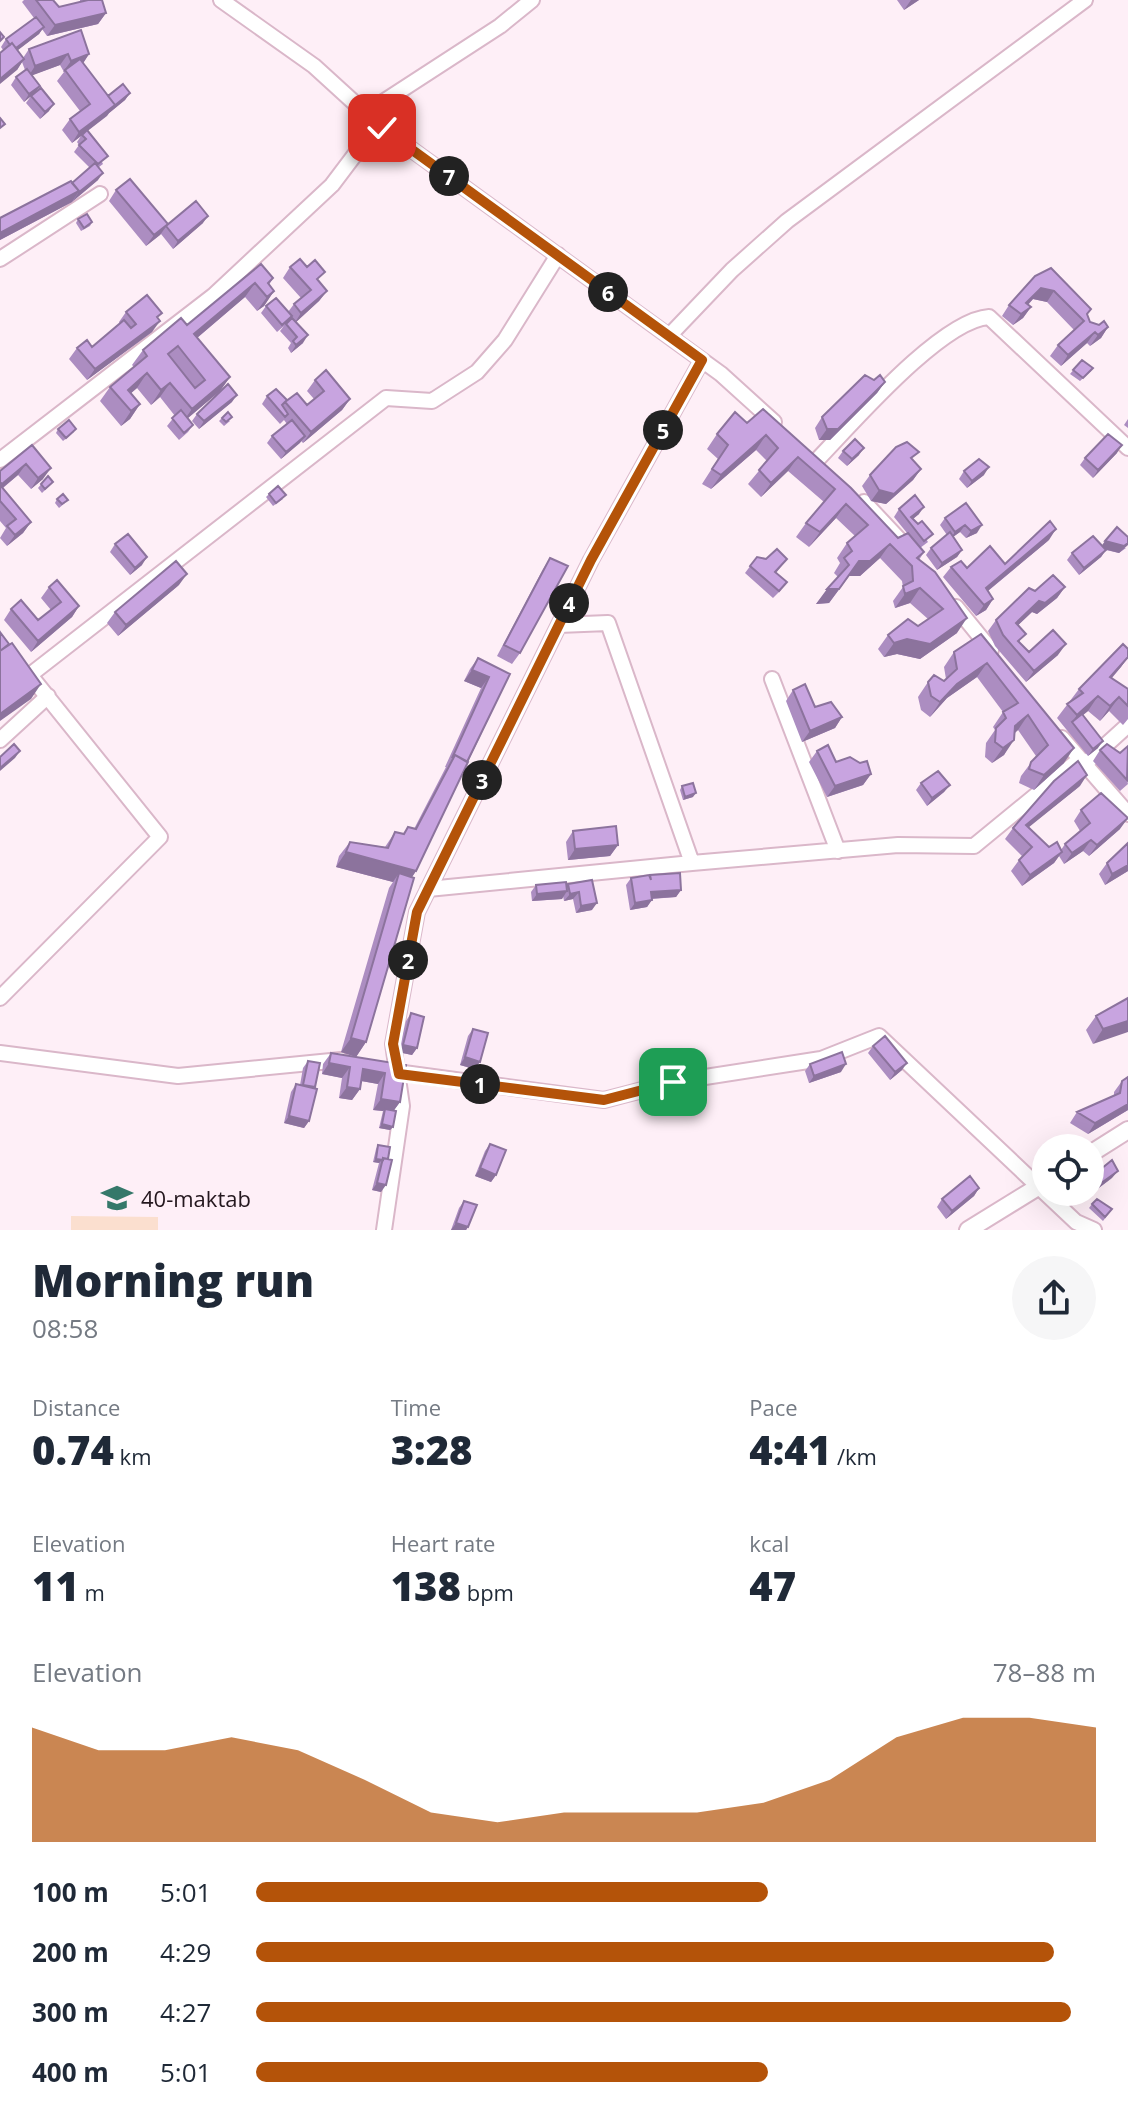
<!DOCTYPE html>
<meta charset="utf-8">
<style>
:root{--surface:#fff;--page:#f6f6f7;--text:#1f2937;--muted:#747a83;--accent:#b45309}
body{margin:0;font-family:"Open Sans",sans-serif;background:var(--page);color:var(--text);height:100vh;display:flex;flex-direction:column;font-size:30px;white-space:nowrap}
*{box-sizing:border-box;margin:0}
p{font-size:26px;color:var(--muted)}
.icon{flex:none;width:44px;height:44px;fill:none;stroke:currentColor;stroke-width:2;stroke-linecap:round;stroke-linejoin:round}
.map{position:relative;height:1230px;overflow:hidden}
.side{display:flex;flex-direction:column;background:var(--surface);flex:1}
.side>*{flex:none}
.tools{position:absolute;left:1032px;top:1134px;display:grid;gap:16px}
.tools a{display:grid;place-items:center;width:72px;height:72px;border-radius:50%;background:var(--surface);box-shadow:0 8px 32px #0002;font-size:40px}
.pin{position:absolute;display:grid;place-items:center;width:68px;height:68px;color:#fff;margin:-34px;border-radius:16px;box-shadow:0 4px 12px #0006}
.km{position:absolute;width:40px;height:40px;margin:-20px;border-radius:50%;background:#222;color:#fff;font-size:22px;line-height:40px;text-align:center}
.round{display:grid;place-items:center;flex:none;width:84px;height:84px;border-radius:42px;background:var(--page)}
.head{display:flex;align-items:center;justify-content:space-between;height:136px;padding:0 32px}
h1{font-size:44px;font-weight:800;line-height:60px}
.stats{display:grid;grid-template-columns:repeat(3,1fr);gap:12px;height:136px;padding:8px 32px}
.stats div{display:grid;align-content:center}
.stats b{font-size:40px;font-weight:800}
.stats small{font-size:22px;font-weight:400}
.stats p{font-size:22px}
.chart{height:224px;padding:16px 32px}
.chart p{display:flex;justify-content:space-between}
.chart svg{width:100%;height:144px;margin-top:8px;fill:var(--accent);opacity:.7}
ul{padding:0 32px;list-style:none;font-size:26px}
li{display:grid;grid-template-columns:128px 96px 1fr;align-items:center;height:60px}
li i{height:20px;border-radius:10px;background:var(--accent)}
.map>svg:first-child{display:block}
</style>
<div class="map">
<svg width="1128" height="1230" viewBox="0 0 1128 1230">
<rect width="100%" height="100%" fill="#feeff7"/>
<path fill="#fbdfcf" d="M71 1216 158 1217V1230H71Z"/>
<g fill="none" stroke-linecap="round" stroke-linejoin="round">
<defs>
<path id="minor" d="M221 0 314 66 382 128 721 374 774 422
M366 113 500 26 532 0
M0 259 100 194
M669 336 732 270 787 221 1085 0
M0 460 213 296 332 185 378 124
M817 460C852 424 941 320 989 317L1128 448
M864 502 910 551
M956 607 991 650
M559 625 608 623 692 863 898 845 974 846 1080 759
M30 675 386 398 432 401 477 372 505 340 558 255
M772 679 838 851
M1062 738 1128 814
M0 740 48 696
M1085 764 1128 725
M428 889 692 863
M0 998 160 837 29 674
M0 1053 178 1076 341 1060
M389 1071 604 1100 673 1082 821 1059 879 1036 1076 1222 1094 1230
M384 1230 402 1106 393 1044 417 912 591 560 702 360"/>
<path id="tertiary" d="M1090 1154 1128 1130
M968 1230 1046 1182"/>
</defs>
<use href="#minor" stroke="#dab7c9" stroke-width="18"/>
<use href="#tertiary" stroke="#dab7c9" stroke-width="20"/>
<use href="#minor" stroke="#fff" stroke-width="14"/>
<use href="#tertiary" stroke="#fff" stroke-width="16"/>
</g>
<path fill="#ac8dc1" d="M24 0H53L59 7 80 2V0H102L106 13 98 24 47 36 42 29 39 34 17 50 23 58 29 49 89 54 83 63 108 96 130 93 125 100 87 131 103 164 99 167 98 180 72 202 0 240V218L72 183 90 168 74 152 79 145 77 142 81 136 72 143 62 130 70 119 80 111 57 81 64 72 60 65 32 75 40 86 35 92 49 111 40 119 26 103 31 96 24 102 11 85 16 77 25 70 22 62 17 70 1 47 6 39 34 18 22 2Z
M897 0H919L904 10Z
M116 190 168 224 203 223 173 249 161 234 146 246 109 201Z
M78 219 92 222 90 226 81 231 76 223Z
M261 264 273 278 269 285 274 291 264 306 257 311 245 297 197 338 230 377 220 391 188 418 193 425 188 432 179 440 167 426 175 416 160 397 151 405 137 388 131 393 140 404 130 419 121 426 100 401 110 387 134 367 132 365 143 350 187 325Z
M290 267 319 281 327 291 319 301 296 322 303 343 291 353 288 348 291 343 280 331 284 326 277 332 261 313 266 306 288 312 294 304 301 298 283 278Z
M1035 276 1087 315 1090 322 1099 325 1108 327 1101 338 1090 346 1087 343 1061 366 1050 356 1058 345 1074 330 1047 302 1033 299 1028 305 1031 307 1023 318 1013 325 1002 316 1009 305Z
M126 312 158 319 152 332 87 380 69 359 77 348 92 347 120 324 119 322Z
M1082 360 1091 371 1080 381 1070 374Z
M315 380 350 399 342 410 303 443 301 441 281 459 267 443 272 436 287 424 284 420 280 424 262 404 267 396 287 400 283 406 285 402 307 405 314 399 307 391Z
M874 380 885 382 877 393 830 440H819L815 428 822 417Z
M232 402 199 429 192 421 197 414Z
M763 409 898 538 907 533 894 517 899 509 919 514 913 519 928 542 920 548 924 552 919 560 957 633 920 659 897 654 884 657 878 649 888 635 918 626 928 619 910 603 895 608 893 601 903 587 902 581 880 558 860 576H849L829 603 816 604 838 577 834 573 840 563 837 558 847 543 855 536 836 518 809 547 796 537 806 523 824 502 788 471 761 497 748 484 767 461 756 450 711 489 702 484 718 459 707 449 717 434 747 423Z
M222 418 230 421 224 426 219 421Z
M1128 419V428L1124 425Z
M58 429 74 432 63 441 56 433Z
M32 445 43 479 31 489 18 475 3 488 31 522 23 533 7 546 0 538 6 528 0 521V471Z
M843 451 859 455 847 466 838 458Z
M1117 453 1093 478 1080 465 1085 458Z
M921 469 913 480 886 504 871 501 862 486 870 475Z
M964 471 984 475 967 488 959 479Z
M48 476 53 482 42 493 38 488Z
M269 494 283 499 273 506 266 497Z
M57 499 65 503 59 508 55 503Z
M966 503 977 533 966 538 960 532 953 537 962 550 957 557 937 570 926 555 931 548 947 535 940 525 945 518Z
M1049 540 988 591 993 599 986 610 976 616 943 577 951 567 967 568 1005 564Z
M115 544 142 565 130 575 110 552Z
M1102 546 1126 548 1119 553 1106 550 1101 557 1079 575 1067 560 1072 553Z
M757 557 766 559H787L776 573 781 590 773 598 745 573Z
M550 558 520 653 512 664 497 656 543 569Z
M179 585 118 636 107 623 115 612Z
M49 587 79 606 72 617 31 652 4 620 11 609 38 620 51 610 41 598Z
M1065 587 1057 598 1037 614 1032 612 1018 625 1020 643 1029 652 1058 655 1026 682 995 646 988 631 996 620 1035 591Z
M981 634 1064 763 1034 790 1019 783 1021 776 1036 756 1018 730 1015 733 1004 755 992 763 985 757 986 743 995 730 993 727 1003 712 977 677 947 698 930 717 921 710 918 697 928 682 944 681 946 679 944 667 954 652Z
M1128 649V658L1112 678 1128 689V719L1123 725 1109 711 1100 721 1088 711 1083 715 1098 748 1088 756 1057 718 1079 689Z
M478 658 510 674 416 871 412 877 366 1042 356 1057 341 1052 389 888 393 882 336 867 339 856 350 842 385 847 395 832 403 834 408 827 414 829 446 767H445L481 688 464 681 470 669Z
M793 690 815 707 842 717 835 728 802 742 786 701Z
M1100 750 1120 753 1128 784 1120 791 1093 761Z
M817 751 836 762 871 774 863 785 827 797 809 762Z
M921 783 950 785 944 792 927 806 916 790Z
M682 786 693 797 683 800 680 790Z
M1080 786 1028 827 1049 847 1061 850 1065 844 1080 831 1074 821 1081 810 1120 829 1089 856 1083 851 1064 864 1059 856 1054 863 1022 886 1011 871 1022 856 1005 839 1013 828Z
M573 831 618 845 610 856 568 860 566 842Z
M1107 863 1128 871 1105 885 1099 874Z
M650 875 681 890 676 897 652 899 647 907 630 910 626 885 631 878 649 876Z
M592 880V910L576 913 573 899 564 901 563 896 562 899 532 901 531 892 536 885 566 886 568 884Z
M1128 998 1093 1044 1086 1030 1096 1016Z
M411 1013 417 1048 412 1055 398 1052 406 1021Z
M473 1029 480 1062 474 1069 460 1065 468 1036Z
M873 1046 902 1070 890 1080 868 1053Z
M331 1053 406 1065 400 1102 394 1110 393 1127 390 1130 379 1128 383 1111 373 1110 378 1084 361 1081 360 1089 352 1100 339 1098 342 1078 322 1074 323 1064Z
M308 1061 315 1087 309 1121 304 1128 284 1123 291 1092 296 1084 300 1085 303 1068Z
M810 1064 841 1072 809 1083 805 1071Z
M1128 1077V1110L1088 1134 1070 1123 1077 1112 1114 1096V1092L1122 1081Z
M490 1144 496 1175 491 1182 475 1176 485 1151Z
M378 1145 388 1159 381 1192 372 1190 379 1163 373 1162 376 1149Z
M1112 1178 1080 1202 1073 1194 1075 1192H1090Z
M979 1188 974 1196 946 1219 937 1207 942 1199Z
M464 1201 468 1227 466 1230H451L459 1208Z
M1092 1204 1112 1209 1103 1221 1089 1208Z"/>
<path fill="#8c739d" d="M911 0H919L904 10Z
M106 13 98 24 47 36 55 25Z
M44 27 39 34 9 57 14 50Z
M68 54 60 65 28 77 35 66Z
M89 54 82 65 63 72 71 61Z
M24 59 17 70 0 84V79Z
M40 86 35 93 24 102 29 94Z
M130 93 125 100 108 114 113 107Z
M54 104 49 111 40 119 45 112Z
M115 105 107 116 72 143 79 132Z
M103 173 98 180 73 201 78 193Z
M79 191 72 202 0 240V233Z
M208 216 203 223 173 249 178 241Z
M168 224 160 235 146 246 154 235Z
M255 283 245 297 184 349 194 334Z
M1041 288 1054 291 1047 302 1033 299 1019 314 1026 303Z
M274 291 264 306 257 311 267 297Z
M327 291 319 301 294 324 301 313Z
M1031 307 1023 318 1013 325 1021 314Z
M160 321 152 332 87 380 95 369Z
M1108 327 1101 338 1090 346 1098 335Z
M1095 332 1087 343 1061 366 1068 355Z
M308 335 303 343 291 353 296 345Z
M147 373 137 388 122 401 128 390Z
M230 377 220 391 182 423 192 409Z
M885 382 877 393 830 440H819L827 429Z
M170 383 160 397 151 405 161 390Z
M237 395 232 402 199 429 204 421Z
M350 399 342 410 303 443 311 432Z
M140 404 130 419 121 426 131 411Z
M766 435 756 450 711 489 721 475Z
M305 436 300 443 281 459 286 452Z
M1122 445 1117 453 1093 478 1098 470Z
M864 448 859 455 847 466 852 459Z
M798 457 788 471 761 497 771 483Z
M26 464 18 475 0 490V487L2 484Z
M989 467 984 475 967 488 972 481Z
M51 468 43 479 31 489 38 478Z
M921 469 913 480 886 504 871 501 879 490Z
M846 504 836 518 809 547 820 532Z
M924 507 919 514 909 522 911 517Z
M31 522 23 533 7 546 15 535Z
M965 525 960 532 950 539 955 532Z
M982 525 977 533 966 538 971 531Z
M1056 529 1049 540 978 599 986 588Z
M1105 541 1128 543V545L1119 553 1100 548Z
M890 544 880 558 860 576H849L829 603 816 604 827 589 859 561Z
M962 550 957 557 937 570 942 563Z
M1106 550 1101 557 1079 575 1084 568Z
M147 557 142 565 130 575 135 568Z
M187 574 179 585 118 636 126 625Z
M1065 587 1057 598 1037 614 1032 612 1009 634 1016 623 1039 601Z
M920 588 910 603 895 608 905 594Z
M993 599 986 610 976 616 984 605Z
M79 606 72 617 31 652 38 641Z
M967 618 957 633 920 659 897 654 884 657 894 643Z
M1066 644 1058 655 1026 682 1034 671Z
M1128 657 1121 667 1100 691 1110 677Z
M987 663 977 677 947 698 930 717 940 702 957 684Z
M472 670 489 677 481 688 464 681Z
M41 684 31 699 0 721V714Z
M1098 696 1088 711 1073 723 1072 722 1067 729 1077 715Z
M1119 697 1109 711 1100 721 1110 706Z
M1028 715 1018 730 1005 740 1015 726Z
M842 717 835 728 802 742 810 731Z
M1014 740 1004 755 992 763 1003 748Z
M1103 741 1098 748 1088 756 1093 749Z
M1074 748 1064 763 1034 790 1044 775Z
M20 751 15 758 0 771V768Z
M871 774 863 785 827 797 835 786Z
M1087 775 1080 786 1018 836 1026 825Z
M950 785 944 792 927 806 932 798Z
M696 793 693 797 683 800 685 797Z
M1128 818 1120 829 1089 856 1097 845Z
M1091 840 1083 851 1064 864 1072 853Z
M618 845 610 856 568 860 575 849Z
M346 852 416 871 406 886 399 873 393 882 336 867Z
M1062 852 1054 863 1022 886 1030 875Z
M1128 865V871L1105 885 1112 874Z
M681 890 676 897 646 899 651 892Z
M567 891 562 899 532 901 537 894Z
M579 892 573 899 564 901 570 894Z
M652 900 647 907 630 910 635 903Z
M597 903 592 910 576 913 581 906Z
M1128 1021V1032L1093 1044 1103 1029Z
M351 1038 366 1042 356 1057 341 1052Z
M403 1045 417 1048 412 1055 398 1052Z
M465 1057 480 1062 474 1069 460 1065Z
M329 1063 350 1067 342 1078 322 1074Z
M907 1063 902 1070 890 1080 895 1072Z
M846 1064 841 1072 809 1083 814 1076Z
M363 1069 385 1073 378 1084 356 1080Z
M347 1087 360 1089 352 1100 339 1098Z
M381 1099 400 1102 392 1113 385 1109 383 1111 373 1110Z
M1128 1104V1110L1088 1134 1095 1123Z
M289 1116 309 1121 304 1128 284 1123Z
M382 1124 393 1127 390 1130 379 1128Z
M376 1159 382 1160 379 1163 373 1162Z
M480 1168 496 1175 491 1182 475 1176Z
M1118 1171 1112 1178 1080 1202 1085 1195Z
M377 1183 386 1185 381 1192 372 1190Z
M979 1188 974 1196 946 1219 952 1211Z
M456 1223 468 1227 466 1230H451Z"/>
<path fill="#c8a4e0" stroke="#8c739d" stroke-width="2" fill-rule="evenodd" d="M36 0H53L59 7 88 0H102L106 13 55 25Z
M36 17 44 27 16 48 12 43 10 45 6 39Z
M81 30 89 54 71 61 68 54 35 66 29 49Z
M0 32 4 37 0 41Z
M12 43 24 59 0 79V53Z
M80 59 115 105 79 132 70 119 90 104 65 70Z
M27 69 40 86 29 94 16 77Z
M123 84 130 93 113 107 115 105 108 96Z
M41 88 54 104 45 112 31 96Z
M0 118 5 124 0 128Z
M87 130 108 156 98 164 79 145 86 139 82 135Z
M95 163 103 173 78 193 79 191 72 183Z
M130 179 168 224 154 235 116 190Z
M71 181 79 191 0 233V218Z
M196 201 208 216 178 241 166 226Z
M87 214 92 222 84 228 78 219Z
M300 259 307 267 315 260 325 272 317 279 327 291 301 313 294 304 311 290 290 267Z
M261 264 273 278 268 283 274 291 267 297 255 283 194 334 230 377 192 409 170 383 161 390 147 373 128 390 140 404 131 411 110 387 147 356 143 350 181 318 187 325ZM178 346 205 380 195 388 168 354Z
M1051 268 1091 309 1087 314 1090 322 1099 325 1104 321 1108 327 1098 335 1095 332 1068 355 1058 345 1084 321 1054 291 1041 288 1026 303 1031 307 1021 314 1009 305 1035 276Z
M147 295 162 313 157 317 160 321 95 369 77 348 87 340 92 347 124 320 131 328 136 324 126 312Z
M276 298 292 316 282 325 266 306Z
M292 318 308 335 296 345 293 341 297 337 286 324Z
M1082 360 1093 368 1083 378 1073 370Z
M326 370 350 399 311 432 285 402 297 393 307 405 324 391 315 380Z
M865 375 874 380 880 375 885 382 838 429H827L822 417Z
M228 384 237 395 204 421 197 414Z
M276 389 287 400 282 405 288 414 285 417 267 396Z
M763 409 851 488 898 538 908 533 924 552 917 558 935 572 967 618 930 644 907 639 894 643 888 635 908 619 918 626 943 609 920 588 905 594 903 586 913 581 912 566 890 544 870 561H859L839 589H827L849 565 844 558 852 551 847 543 868 525 846 504 820 532 806 523 835 489 798 457 771 483 759 470 778 448 766 435 721 475 712 469 728 445 717 434 735 412 747 423Z
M181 410 193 425 184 433 172 418Z
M228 412 232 417 226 422 222 418Z
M69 420 76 429 66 438 58 429Z
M292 420 305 436 286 452 272 436Z
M1108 434 1122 445 1098 470 1085 458Z
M855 439 864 448 852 459 843 451Z
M907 442 919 452 911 458 921 469 894 494 879 490 870 475 896 447Z
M32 445 51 468 38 478 26 464 2 484 0 482V471Z
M979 459 989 467 972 481 964 471Z
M48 476 53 482 45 489 41 484Z
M0 485 31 522 15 535 7 526 16 519 0 501Z
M278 486 286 495 276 503 269 494Z
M63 494 68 500 62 504 57 499Z
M915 495 924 507 911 517 918 524 922 521 933 534 924 541 899 509Z
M966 503 982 525 971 531 965 525 955 532 945 518Z
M1050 521 1056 529 986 588 993 599 984 605 951 567 961 561 967 568 990 546 1005 564Z
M1117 527 1128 537V543L1124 546 1105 541Z
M950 532 962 550 942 563 931 548Z
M128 534 147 557 135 568 115 544Z
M1093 536 1106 550 1084 568 1072 553Z
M777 549 787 559 775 572 787 582 779 591 750 566 757 557 766 559Z
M550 558 568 566 520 653 504 645Z
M176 561 187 574 126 625 115 612Z
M1053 575 1065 587 1045 603 1039 601 1016 623 1026 634 1018 641 1029 652 1053 630 1066 644 1034 671 1003 635 996 620 1029 588 1035 591Z
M57 580 79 606 38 641 11 609 21 600 38 620 61 602 49 587Z
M0 632 9 644 0 651Z
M981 634 1074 748 1044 775 1029 769 1031 762 1048 745 1028 715 1015 726 1014 740 1003 748 995 742 996 728 1006 718 1003 712 1018 703 987 663 957 684 940 702 931 696 928 682 934 675 944 681 957 669 954 652Z
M12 643 41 684 0 714V651Z
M1123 644 1128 649V657L1110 677 1128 689V706L1119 697 1110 706 1098 696 1077 715 1067 704 1083 693 1079 689Z
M478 658 510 674 467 762 455 755 453 756 489 677 472 670Z
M805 684 815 707 831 702 842 717 810 731 793 690Z
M1082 714 1103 741 1093 749 1072 722Z
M14 744 20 751 0 768V757Z
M1107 744 1120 753 1128 746 1127 780 1100 750Z
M828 745 836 762 850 757 860 763 867 761 871 774 835 786 817 751Z
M455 755 468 762 416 871 346 852 350 842 388 848 395 832 404 834 408 827 416 829Z
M1078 761 1087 775 1026 825 1049 847 1057 842 1062 852 1030 875 1019 860 1032 847 1013 828 1054 781Z
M938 771 950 785 932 798 921 783Z
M693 783 696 793 685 797 682 786Z
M1101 793 1128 818 1097 845 1091 840 1072 853 1065 844 1090 823 1081 810Z
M616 826 618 845 575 849 573 831Z
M1128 843V865L1112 874 1107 863Z
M399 873 414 878 366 1042 351 1038Z
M680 873 681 890 651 892 652 900 635 903 631 878 649 875 651 880 650 875Z
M592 880 597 903 581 906 579 892 570 894 568 884Z
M566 882 567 891 537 894 536 885Z
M1128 998V1021L1103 1029 1096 1016Z
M411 1013 424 1017 417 1048 403 1045Z
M473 1029 488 1033 480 1062 465 1057Z
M885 1036 907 1063 895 1072 873 1046Z
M842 1052 846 1064 814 1076 810 1064Z
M331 1053 406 1065 400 1102 381 1099 385 1073 363 1069 360 1089 347 1087 350 1067 329 1063Z
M308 1061 320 1063 315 1087 303 1085Z
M1128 1077V1104L1095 1123 1077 1112 1120 1093 1122 1081Z
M296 1084 317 1089 309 1121 289 1116Z
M385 1109 396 1111 393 1127 382 1124Z
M490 1144 506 1150 496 1175 480 1168Z
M378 1145 390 1147 388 1159 383 1158V1160L376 1159Z
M383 1158 392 1160 386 1185 377 1183Z
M1112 1160 1118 1171 1090 1191V1178Z
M970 1176 979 1188 952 1211 942 1199Z
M1097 1199 1112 1209 1105 1217 1092 1204Z
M464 1201 477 1205 468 1227 456 1223Z"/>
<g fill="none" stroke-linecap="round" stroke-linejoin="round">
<defs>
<path id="route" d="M382 128 702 360 591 560 417 912 393 1044 399 1074 604 1100 673 1082"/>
</defs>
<use href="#route" stroke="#fff" stroke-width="16"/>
<use href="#route" stroke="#b45309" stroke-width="10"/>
</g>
<defs>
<symbol id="school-bare" viewBox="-9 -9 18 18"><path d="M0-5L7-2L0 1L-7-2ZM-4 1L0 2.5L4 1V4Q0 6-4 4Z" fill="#35786a" stroke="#feeff7" stroke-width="2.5" paint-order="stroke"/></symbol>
</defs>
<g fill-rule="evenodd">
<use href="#school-bare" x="95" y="1176" width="44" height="44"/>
</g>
<g text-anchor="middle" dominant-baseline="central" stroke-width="7" stroke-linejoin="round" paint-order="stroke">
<g font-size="22" fill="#24171e" stroke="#feeff7" text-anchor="start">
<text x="141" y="1198">40-maktab</text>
</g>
</g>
</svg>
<div class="tools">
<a><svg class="icon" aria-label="locate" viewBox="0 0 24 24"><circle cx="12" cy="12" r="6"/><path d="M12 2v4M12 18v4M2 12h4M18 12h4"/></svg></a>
</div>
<div class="pin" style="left:673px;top:1082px;background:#1e9e55"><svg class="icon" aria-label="arrive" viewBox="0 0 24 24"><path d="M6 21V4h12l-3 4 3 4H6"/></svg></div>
<div class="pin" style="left:382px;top:128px;background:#d93025"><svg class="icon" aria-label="check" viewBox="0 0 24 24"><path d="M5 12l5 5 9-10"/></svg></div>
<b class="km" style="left:480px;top:1084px">1</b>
<b class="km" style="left:408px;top:960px">2</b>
<b class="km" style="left:482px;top:780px">3</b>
<b class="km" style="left:569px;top:603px">4</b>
<b class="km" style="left:663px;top:430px">5</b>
<b class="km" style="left:608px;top:292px">6</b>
<b class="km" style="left:449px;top:176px">7</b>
</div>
<section class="side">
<div class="head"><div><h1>Morning run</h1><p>08:58</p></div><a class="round"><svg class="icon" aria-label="share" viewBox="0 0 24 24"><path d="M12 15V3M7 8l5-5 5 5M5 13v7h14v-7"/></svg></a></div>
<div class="stats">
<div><p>Distance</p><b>0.74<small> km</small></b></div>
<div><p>Time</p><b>3:28</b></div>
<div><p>Pace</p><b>4:41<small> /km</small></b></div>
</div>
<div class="stats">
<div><p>Elevation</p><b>11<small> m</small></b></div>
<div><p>Heart rate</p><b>138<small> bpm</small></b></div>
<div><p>kcal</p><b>47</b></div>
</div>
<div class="chart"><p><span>Elevation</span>78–88 m</p>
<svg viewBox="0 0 160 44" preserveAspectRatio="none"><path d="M0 44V9L10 16L20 16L30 12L40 16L50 25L60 35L70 38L80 35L90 35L100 35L110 32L120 25L130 12L140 6L150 6L160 9V44z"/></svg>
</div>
<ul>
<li><b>100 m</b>5:01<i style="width:61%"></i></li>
<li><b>200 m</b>4:29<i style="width:95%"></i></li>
<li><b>300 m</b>4:27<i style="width:97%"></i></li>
<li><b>400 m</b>5:01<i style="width:61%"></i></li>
</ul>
</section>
